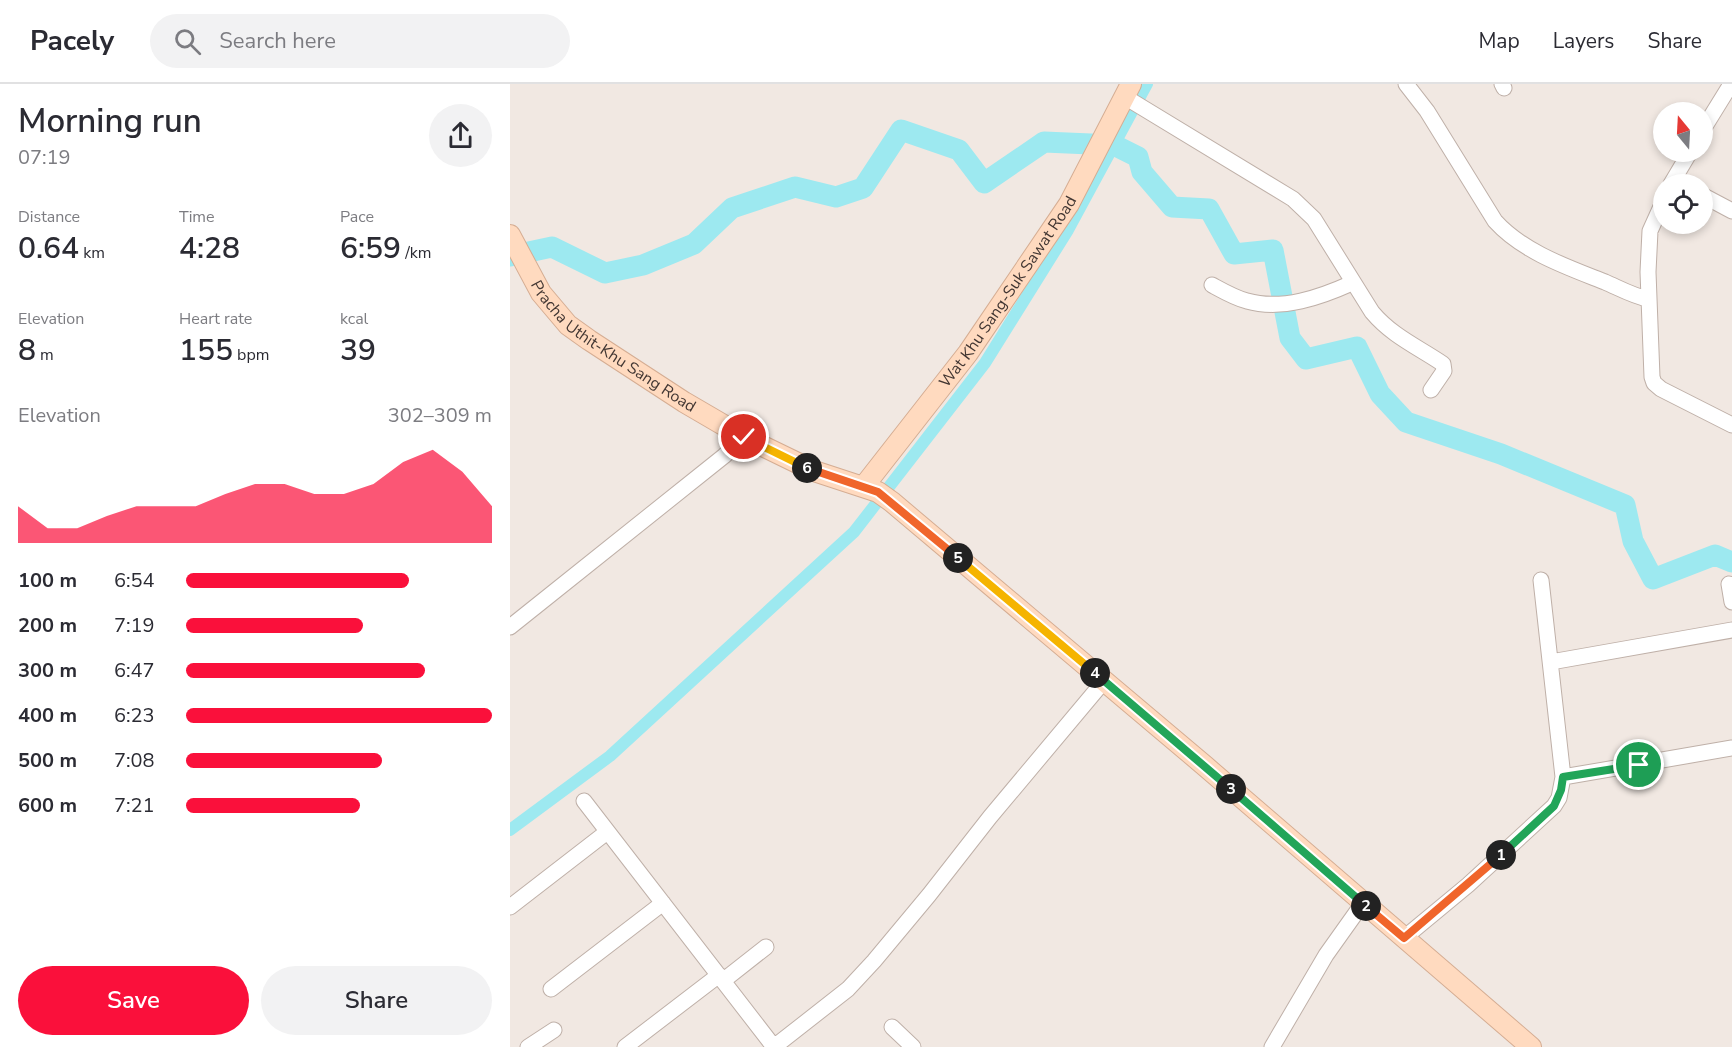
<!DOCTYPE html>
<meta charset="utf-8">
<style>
:root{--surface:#fff;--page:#f2f2f3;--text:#2b2b33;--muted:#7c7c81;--line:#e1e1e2;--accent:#fa103b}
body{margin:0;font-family:"Nunito Sans",sans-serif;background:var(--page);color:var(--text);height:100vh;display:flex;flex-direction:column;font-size:22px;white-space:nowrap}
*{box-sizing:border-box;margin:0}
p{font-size:20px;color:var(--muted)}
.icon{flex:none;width:33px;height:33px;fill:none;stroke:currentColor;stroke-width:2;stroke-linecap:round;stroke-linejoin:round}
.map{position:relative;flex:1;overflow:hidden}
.drawer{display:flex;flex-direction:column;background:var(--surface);width:510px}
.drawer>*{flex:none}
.needle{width:39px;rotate:342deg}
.controls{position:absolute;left:1143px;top:18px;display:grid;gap:12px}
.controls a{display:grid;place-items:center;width:60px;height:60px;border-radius:50%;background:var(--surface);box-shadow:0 3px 9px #0003;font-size:30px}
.pin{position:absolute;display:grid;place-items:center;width:51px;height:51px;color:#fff;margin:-26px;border:3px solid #fff;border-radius:50%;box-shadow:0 2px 6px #0007}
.km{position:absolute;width:30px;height:30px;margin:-15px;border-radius:50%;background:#222;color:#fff;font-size:16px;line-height:30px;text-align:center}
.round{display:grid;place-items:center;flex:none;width:63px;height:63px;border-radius:32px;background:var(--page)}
.headline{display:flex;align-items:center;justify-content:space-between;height:102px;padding:0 18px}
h1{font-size:33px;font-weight:600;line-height:45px}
.metrics{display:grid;grid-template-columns:repeat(3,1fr);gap:9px;height:102px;padding:6px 18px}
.metrics div{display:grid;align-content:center}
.metrics b{font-size:30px;font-weight:600}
.metrics small{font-size:16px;font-weight:400}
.metrics p{font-size:16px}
.chart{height:168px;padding:12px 18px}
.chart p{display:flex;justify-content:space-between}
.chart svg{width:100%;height:108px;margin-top:6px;fill:var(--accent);opacity:.7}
.button{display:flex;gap:12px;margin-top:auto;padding:12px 18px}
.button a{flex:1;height:69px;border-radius:36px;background:var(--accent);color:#fff;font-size:24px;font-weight:600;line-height:69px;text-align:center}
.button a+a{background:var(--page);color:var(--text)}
ul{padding:0 18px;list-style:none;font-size:20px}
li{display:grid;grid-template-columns:96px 72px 1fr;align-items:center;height:45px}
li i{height:15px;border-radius:8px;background:var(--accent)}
header{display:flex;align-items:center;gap:36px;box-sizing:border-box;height:84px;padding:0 30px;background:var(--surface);border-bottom:2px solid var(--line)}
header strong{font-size:28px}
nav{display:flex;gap:33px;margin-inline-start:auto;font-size:21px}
.search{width:420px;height:54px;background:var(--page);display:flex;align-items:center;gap:15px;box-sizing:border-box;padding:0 21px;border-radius:33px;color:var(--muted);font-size:22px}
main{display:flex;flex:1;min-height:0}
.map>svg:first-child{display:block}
</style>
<header>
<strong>Pacely</strong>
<div class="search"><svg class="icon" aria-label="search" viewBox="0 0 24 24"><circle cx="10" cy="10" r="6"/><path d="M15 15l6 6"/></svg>Search here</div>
<nav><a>Map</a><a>Layers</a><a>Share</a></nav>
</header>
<main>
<section class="drawer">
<div class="headline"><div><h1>Morning run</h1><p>07:19</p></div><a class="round"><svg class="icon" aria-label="share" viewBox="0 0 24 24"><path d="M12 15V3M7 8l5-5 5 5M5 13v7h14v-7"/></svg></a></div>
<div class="metrics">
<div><p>Distance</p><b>0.64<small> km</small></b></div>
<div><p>Time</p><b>4:28</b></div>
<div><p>Pace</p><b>6:59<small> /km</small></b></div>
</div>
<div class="metrics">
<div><p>Elevation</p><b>8<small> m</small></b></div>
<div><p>Heart rate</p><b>155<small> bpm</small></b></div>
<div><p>kcal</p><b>39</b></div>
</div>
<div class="chart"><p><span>Elevation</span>302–309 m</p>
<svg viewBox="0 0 160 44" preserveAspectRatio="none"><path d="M0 44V29L10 38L20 38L30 33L40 29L50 29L60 29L70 24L80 20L90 20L100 24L110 24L120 20L130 11L140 6L150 15L160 29V44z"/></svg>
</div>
<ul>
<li><b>100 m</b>6:54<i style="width:73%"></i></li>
<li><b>200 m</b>7:19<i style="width:58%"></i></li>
<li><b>300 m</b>6:47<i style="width:78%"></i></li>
<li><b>400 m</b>6:23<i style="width:100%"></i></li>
<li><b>500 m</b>7:08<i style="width:64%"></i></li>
<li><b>600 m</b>7:21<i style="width:57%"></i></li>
</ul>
<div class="button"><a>Save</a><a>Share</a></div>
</section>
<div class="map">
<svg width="1222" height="963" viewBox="0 0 1222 963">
<rect width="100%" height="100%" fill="#f1e8e2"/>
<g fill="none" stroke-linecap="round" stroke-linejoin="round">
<path stroke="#9de9f0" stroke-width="12" d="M0 746 100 672 344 448 475 279 558 146 637 0"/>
<path stroke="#9de9f0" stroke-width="21" d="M0 172 42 163 95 189 133 181 184 160 222 124 285 103 326 113 353 104 391 46 449 66 474 99 534 58 604 61 628 73 632 88 662 123 699 125 724 170 763 166 780 254 796 275 847 263 870 310 896 338 991 370 1115 421 1123 457 1143 495 1205 471 1222 478"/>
<defs>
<path id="street" d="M896 0 917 27 985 137C1013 168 1057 183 1095 198 1109 204 1123 212 1138 215
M992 0 994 4
M615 13 783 115 804 135 862 228C882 252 908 263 933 280L934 287 921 306
M1192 47 1221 0
M1161 100 1180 68
M1192 111 1222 127
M1154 116 1140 147 1138 188 1142 293 1144 299 1151 305 1222 341
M702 201C713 207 725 214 737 217 772 227 811 213 842 199
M1219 500 1222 518
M0 543 214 372 234 353
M1041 578 1222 546
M1053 693 1222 664
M74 717 264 963
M0 823 97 748
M894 854 958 801 1044 722 1049 714 1053 693 1031 496
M214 896 256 863
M41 905 153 819
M382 943 403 963
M18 963 44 946
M115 963 209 891
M264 963 338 905 364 877 419 811 480 733 594 597
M762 963 816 871 853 819"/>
<g id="secondary">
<path id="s1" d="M0 151 31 209 58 241 79 256 174 318 234 353 304 387 368 408 382 418 695 682 1021 963"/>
<path id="s2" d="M354 402 458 269 559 120 621 0"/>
</g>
</defs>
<use href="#street" stroke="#bfb0a8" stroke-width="17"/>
<use href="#secondary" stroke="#d5ad93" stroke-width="22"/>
<use href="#street" stroke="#fff" stroke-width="15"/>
<use href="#secondary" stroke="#ffdabf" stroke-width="20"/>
</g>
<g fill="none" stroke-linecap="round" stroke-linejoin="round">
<defs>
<path id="split-1" d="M991 771 1044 722 1051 706 1053 693 1129 681"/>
<path id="split-2" d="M856 822 894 854 991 771"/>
<path id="split-3" d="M721 705 856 822"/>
<path id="split-4" d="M585 589 721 705"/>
<path id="split-5" d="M448 474 585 589"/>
<path id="split-6" d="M297 384 368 408 448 474"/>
<path id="split-7" d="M234 353 297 384"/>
</defs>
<use href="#split-1" stroke="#fff" stroke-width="12"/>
<use href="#split-2" stroke="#fff" stroke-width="12"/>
<use href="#split-3" stroke="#fff" stroke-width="12"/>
<use href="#split-4" stroke="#fff" stroke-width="12"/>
<use href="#split-5" stroke="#fff" stroke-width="12"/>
<use href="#split-6" stroke="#fff" stroke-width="12"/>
<use href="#split-7" stroke="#fff" stroke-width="12"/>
<use href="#split-1" stroke="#22a559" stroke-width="8"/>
<use href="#split-2" stroke="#f0652b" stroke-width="8"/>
<use href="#split-3" stroke="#22a559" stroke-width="8"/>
<use href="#split-4" stroke="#22a559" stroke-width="8"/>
<use href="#split-5" stroke="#f5b400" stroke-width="8"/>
<use href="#split-6" stroke="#f0652b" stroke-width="8"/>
<use href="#split-7" stroke="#f5b400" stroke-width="8"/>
</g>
<g text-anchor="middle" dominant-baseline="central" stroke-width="4.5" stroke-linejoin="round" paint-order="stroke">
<g font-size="16" fill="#433733" stroke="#fff">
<text stroke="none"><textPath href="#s2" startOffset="242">Wat Khu Sang-Suk Sawat Road</textPath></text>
<text stroke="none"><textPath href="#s1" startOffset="156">Pracha Uthit-Khu Sang Road</textPath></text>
</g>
</g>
</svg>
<div class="controls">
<a><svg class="needle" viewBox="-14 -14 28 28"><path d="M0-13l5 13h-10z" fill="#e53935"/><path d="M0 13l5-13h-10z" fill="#7c7c81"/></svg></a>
<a><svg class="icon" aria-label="locate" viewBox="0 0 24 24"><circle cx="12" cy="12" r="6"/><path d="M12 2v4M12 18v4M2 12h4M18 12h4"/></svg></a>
</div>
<div class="pin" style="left:1129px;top:681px;background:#1e9e55"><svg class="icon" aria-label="arrive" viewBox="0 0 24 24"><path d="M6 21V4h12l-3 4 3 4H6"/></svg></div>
<div class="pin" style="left:234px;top:353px;background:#d93025"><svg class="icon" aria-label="check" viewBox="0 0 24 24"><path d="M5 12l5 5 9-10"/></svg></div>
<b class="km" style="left:991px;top:771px">1</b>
<b class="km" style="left:856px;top:822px">2</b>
<b class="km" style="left:721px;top:705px">3</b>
<b class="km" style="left:585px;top:589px">4</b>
<b class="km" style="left:448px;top:474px">5</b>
<b class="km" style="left:297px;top:384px">6</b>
</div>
</main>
